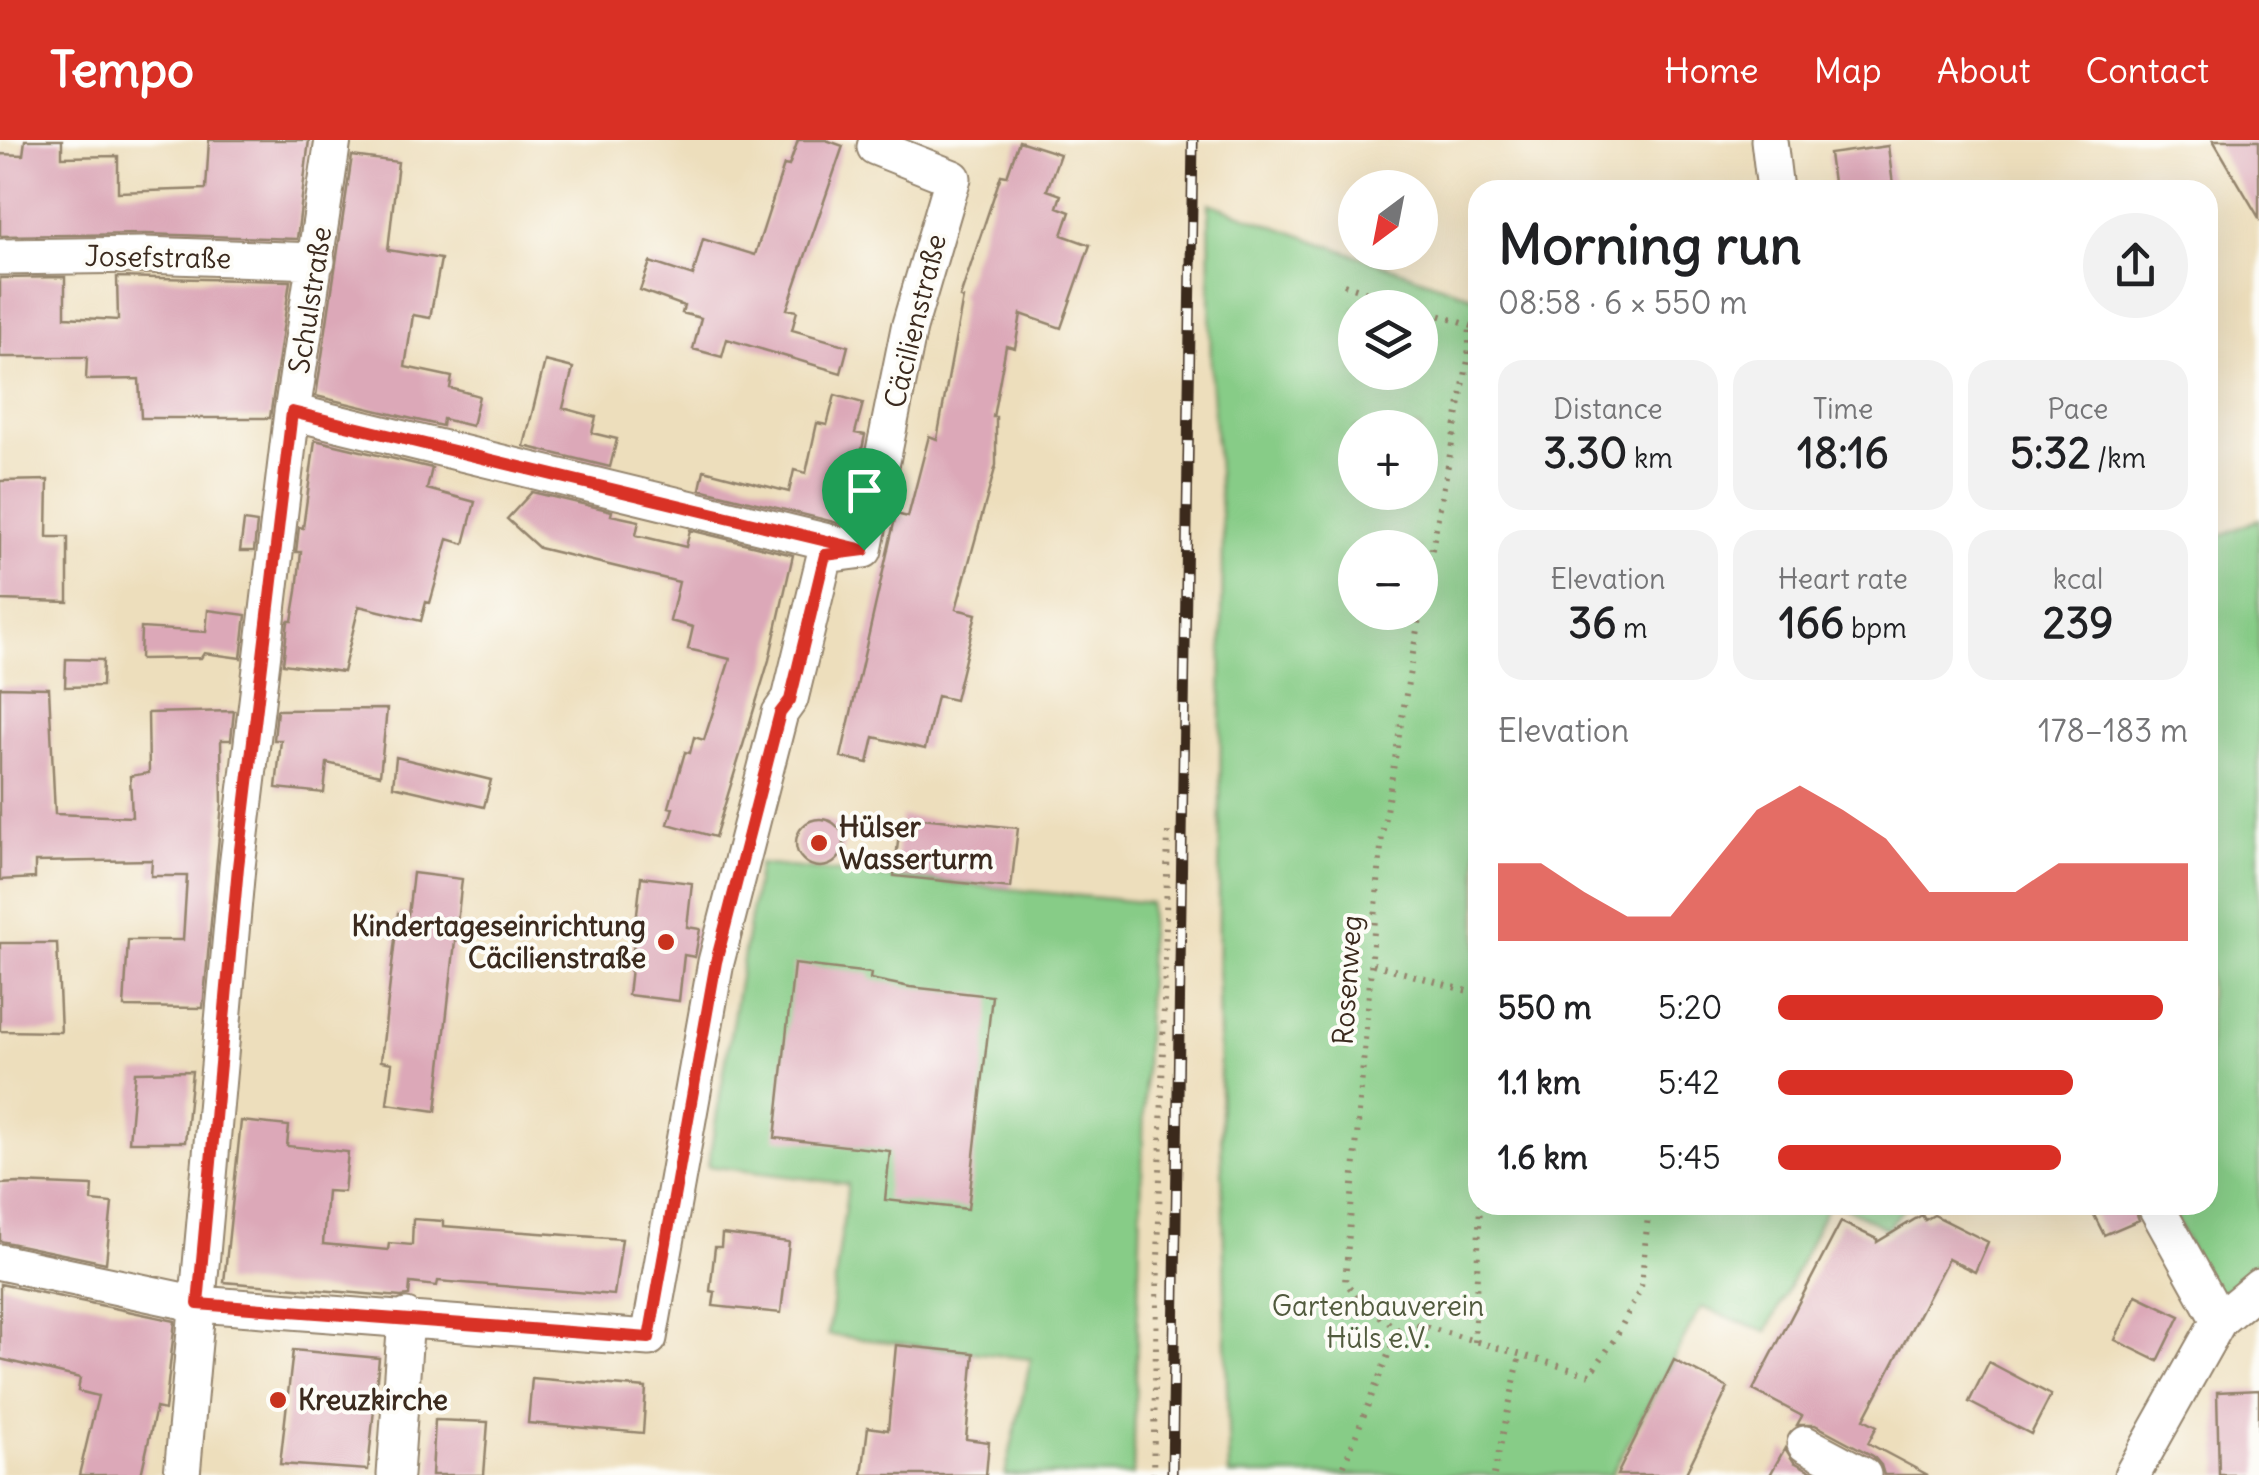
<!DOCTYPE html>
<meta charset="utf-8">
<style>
:root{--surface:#fff;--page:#f2f2f2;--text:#202124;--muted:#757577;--accent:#d93025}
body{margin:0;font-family:Delius,sans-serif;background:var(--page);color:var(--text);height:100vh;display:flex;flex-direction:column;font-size:38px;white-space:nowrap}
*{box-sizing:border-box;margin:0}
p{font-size:32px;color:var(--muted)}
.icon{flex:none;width:55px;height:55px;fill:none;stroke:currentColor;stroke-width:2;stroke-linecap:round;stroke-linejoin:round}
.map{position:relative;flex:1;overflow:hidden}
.drawer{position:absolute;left:1468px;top:40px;width:750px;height:1035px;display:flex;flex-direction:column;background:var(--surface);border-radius:30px;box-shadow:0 10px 40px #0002}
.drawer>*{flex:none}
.needle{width:65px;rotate:212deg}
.fabs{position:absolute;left:1338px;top:30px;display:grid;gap:20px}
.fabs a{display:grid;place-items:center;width:100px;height:100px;border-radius:50%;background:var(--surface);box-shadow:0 10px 40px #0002;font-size:50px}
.pin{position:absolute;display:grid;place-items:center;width:85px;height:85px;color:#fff;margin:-102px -42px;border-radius:50% 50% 50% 0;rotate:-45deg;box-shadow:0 0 10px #0007}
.pin .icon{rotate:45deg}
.round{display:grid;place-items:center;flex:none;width:105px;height:105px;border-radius:52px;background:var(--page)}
.headline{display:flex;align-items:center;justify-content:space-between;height:170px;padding:0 30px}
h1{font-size:55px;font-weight:700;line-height:75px}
.figures{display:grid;grid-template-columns:repeat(3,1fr);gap:15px;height:170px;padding:10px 30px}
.figures div{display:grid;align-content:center;border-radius:25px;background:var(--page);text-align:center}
.figures b{font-size:42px;font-weight:700}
.figures small{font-size:28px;font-weight:400}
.figures p{font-size:28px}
.chart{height:280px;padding:20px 30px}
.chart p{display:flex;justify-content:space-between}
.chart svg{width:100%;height:180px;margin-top:10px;fill:var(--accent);opacity:.7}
ul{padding:0 30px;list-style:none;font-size:32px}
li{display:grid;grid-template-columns:160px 120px 1fr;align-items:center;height:75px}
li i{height:25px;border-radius:12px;background:var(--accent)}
header{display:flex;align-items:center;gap:60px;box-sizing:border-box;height:140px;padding:0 50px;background:var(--accent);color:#fff}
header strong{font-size:48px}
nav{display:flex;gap:55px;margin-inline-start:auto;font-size:35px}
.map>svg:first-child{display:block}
</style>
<header>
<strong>Tempo</strong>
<nav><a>Home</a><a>Map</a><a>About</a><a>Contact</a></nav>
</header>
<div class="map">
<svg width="2259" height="1335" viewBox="0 0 2259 1335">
<rect width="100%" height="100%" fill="#fdfcf7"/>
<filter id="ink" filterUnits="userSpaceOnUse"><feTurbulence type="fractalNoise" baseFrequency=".01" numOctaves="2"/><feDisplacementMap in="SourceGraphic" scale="20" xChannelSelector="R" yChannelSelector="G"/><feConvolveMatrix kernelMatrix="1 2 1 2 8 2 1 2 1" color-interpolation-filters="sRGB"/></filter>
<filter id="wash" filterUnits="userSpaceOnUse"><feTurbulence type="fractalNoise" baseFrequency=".0048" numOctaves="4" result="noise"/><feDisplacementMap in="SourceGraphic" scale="40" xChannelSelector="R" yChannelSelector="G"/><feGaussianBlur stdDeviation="2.25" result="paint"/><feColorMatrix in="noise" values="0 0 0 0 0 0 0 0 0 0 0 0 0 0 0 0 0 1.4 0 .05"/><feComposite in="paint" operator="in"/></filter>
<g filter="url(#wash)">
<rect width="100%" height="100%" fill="#eddebc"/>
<path fill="#87cc87" stroke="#617b52" stroke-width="2.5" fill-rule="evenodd" d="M1209 63 1477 158 1478 1065H1828L1767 1192 1701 1167 1611 1335H1229L1218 848 1223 399 1211 237ZM1355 168H1420V232H1355ZM1355 288H1420V352H1355ZM1355 408H1420V472H1355Z
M2259 379V1122L2214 1161 2170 1065H2208V401Z
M759 724 1150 763 1133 1335H1005L1031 1219 828 1195 848 1044 708 1026Z
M1840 1065H1906L1887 1089Z"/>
<g id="blocks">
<path fill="#dca8b8" d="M25 0H62V17L118 16V52L206 49 209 0H309L297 99 145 94 0 96V14L23 15Z
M798 0H826L843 6 787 169 797 171 792 190 848 206 841 233 727 199 722 217 693 209 701 178 682 173 684 166 640 150 650 122 693 136 703 99 755 115 784 25 789 26Z
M2213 0H2259V78Z
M1019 1 1060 14 1047 50 1061 55 1057 67 1070 72 1062 95 1090 105 1061 188 1021 174 1015 208 1006 206 993 277H996V325L956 469 976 474 955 560 937 556 925 609 874 597 868 623 841 617 896 374 908 377 929 296 937 299 963 158 960 157 1001 35 1007 36Z
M1888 6 1893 45 1888 46V50H1834L1829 14Z
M352 16 398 22 388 110 441 119 430 178 413 175 405 227 452 237 450 248 479 256 472 286 443 279 442 286 316 256Z
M65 137V177L118 180 117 137 290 141 270 278H141L139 239 86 240 87 217H0V138Z
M545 221 573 228 563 268 596 277 592 293 617 299 610 327 524 306Z
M835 255 863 263 855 293 865 295 846 385 700 349 704 330 789 352 794 330 806 333 817 283 827 285Z
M315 300 432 328 427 349 475 362 464 404 448 399 430 463 426 462 421 481 359 466 343 532 283 524 288 481H292L297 451 301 412H296L299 387 303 388Z
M48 340 47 397H68V462L0 460V341Z
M532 352 612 371 611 375 639 381 636 395 686 407 690 390 793 415 769 520 715 697 668 684 673 668 669 667 685 612 690 613 694 597 704 600 730 519 688 509 693 487 670 481 679 442 539 408 507 379Z
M244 381 257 383 254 411H240Z
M208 470 246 475 241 518 204 513 201 518 140 519 141 488 206 492Z
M66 519 103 520 102 546 65 547Z
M0 547 49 548 55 674 132 677 130 636 149 633 148 573 234 571 231 600H221L222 664 203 868 124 867 128 800H183L187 736H151L152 720 35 722V738L0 740Z
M387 569 380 635 327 623 324 653 276 648 281 600H274L277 570Z
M396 617 491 640 484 667 393 646Z
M901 676 1018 688 1011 748 894 736Z
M796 703a24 24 0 1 1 48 0a24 24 0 1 1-48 0Z
M413 733 462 739 436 971 387 964 392 923 381 921 398 773 408 775Z
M641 737 692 743 687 787 700 789 695 817 684 815 679 861 628 855Z
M0 803H57L61 892 0 891Z
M794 824 871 833 870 839 910 847 992 856 968 1069 885 1060 890 1011 775 998Z
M192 931 185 1002H129L135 932Z
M241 981 289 986 287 1006 348 1012 344 1052 327 1051 323 1104 388 1110 389 1103 412 1105 413 1079 443 1081V1086L622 1099 614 1155 438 1141 437 1146 410 1143 409 1156 401 1157 224 1142Z
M19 1043 93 1046 92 1061 112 1063 106 1123 0 1101V1044Z
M2089 1065H2134L2139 1080 2104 1095Z
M1922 1075 1925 1080 1934 1075 1988 1102 1975 1132 1948 1119 1864 1279 1877 1286 1868 1303 1928 1335H1884L1881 1325 1873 1316 1815 1285H1797L1802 1276 1753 1250 1841 1082 1877 1099V1102Z
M722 1094 789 1102 781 1173 713 1166 715 1152 710 1151 715 1107H721Z
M0 1144 175 1181 165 1270 156 1268 141 1335H79L98 1256 78 1251 80 1238 0 1219Z
M2136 1155 2180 1176 2158 1221 2115 1200Z
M896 1205 974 1213 966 1299 989 1302 986 1335H862L868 1287 888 1290Z
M293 1210 379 1218 368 1330 280 1324Z
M1674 1220 1728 1248 1685 1335H1617Z
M1989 1222 2051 1255 2031 1294 1969 1262Z
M532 1238 646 1248 643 1293 528 1283Z
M2259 1250V1335H2219L2217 1252Z
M435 1280 488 1282 484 1335H432Z
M1785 1308 1794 1322 1818 1335H1770Z"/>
</g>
</g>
<g filter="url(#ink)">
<use href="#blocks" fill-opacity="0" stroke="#94846d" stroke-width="2.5"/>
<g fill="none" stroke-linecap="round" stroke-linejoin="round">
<defs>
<path id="minor" d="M1769 0 1775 50
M0 117 144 115 317 121
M292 272 853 408
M2155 1065 2219 1180
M0 1122 198 1164 649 1198 716 822 780 573 790 559 825 415 864 410 909 188 953 38 875 7 877 0
M1805 1304 1863 1335
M182 1335 237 727 292 272 333 0
M395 1335 406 1177
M2132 1335 2219 1180 2259 1147"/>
</defs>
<use href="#minor" stroke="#94846d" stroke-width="39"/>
<path stroke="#94846d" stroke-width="6" stroke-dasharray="2.5 8" stroke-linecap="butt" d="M1344 144 1415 168
M1420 169 1478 188
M1420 472 1468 220 1470 186
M1373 824 1478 854
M1398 1190 1364 1164 1345 1142 1382 695 1420 472
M1398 1190 1410 1182 1590 1235 1616 1197 1641 1148 1649 1065
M1474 1202 1480 1065
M1153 1335 1168 691
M1340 1335 1398 1190
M1494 1335 1520 1215"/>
<use href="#minor" stroke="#fff" stroke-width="35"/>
<defs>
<path id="rail" d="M1172 1335 1193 0"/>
</defs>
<use href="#rail" stroke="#3b2a1e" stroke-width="11"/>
<use href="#rail" stroke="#fdfcf7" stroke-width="8" stroke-dasharray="22" stroke-linecap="butt"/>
</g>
</g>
<g fill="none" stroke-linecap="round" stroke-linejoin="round" filter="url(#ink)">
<defs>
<path id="route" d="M292 272 864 410 825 415 790 560 780 573 716 822 649 1198 198 1164 238 727Z"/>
</defs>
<use href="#route" stroke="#fff" stroke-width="20"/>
<use href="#route" stroke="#d93025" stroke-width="12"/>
</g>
<g fill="#c8321e" stroke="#fdfcf7" stroke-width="4">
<circle cx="819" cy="703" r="10"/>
<circle cx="666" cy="802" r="10"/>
<circle cx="278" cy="1260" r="10"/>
</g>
<g text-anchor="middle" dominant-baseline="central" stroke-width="8" stroke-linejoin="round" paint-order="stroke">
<g font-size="28" fill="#3b2a1e" stroke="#fdfcf7">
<text transform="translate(158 117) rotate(1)">Josefstraße</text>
<text transform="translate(310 160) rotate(-81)">Schulstraße</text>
<text transform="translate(915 181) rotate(-76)">Cäcilienstraße</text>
<text transform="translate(1347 840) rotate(-86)">Rosenweg</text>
</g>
<g font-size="28" font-weight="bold" fill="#3b2a1e" stroke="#fdfcf7" text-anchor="start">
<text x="839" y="687">Hülser<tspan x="839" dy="32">Wasserturm</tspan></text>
<text x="646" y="786" text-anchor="end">Kindertageseinrichtung<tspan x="646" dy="32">Cäcilienstraße</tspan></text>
<text x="298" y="1260">Kreuzkirche</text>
</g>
<g font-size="28" fill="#525b3e" stroke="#fdfcf7">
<text x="1378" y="1166">Gartenbauverein<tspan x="1378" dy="32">Hüls e.V.</tspan></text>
</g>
</g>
</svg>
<div class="fabs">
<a><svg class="needle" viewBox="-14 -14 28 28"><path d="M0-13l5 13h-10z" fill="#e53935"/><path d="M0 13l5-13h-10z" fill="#757577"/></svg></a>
<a><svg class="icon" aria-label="layers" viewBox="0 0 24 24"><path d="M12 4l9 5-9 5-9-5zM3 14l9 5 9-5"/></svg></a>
<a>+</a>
<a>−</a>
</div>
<div class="pin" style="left:864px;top:410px;background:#1e9e55"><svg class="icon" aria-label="arrive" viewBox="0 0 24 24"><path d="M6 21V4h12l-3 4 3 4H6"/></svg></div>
<section class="drawer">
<div class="headline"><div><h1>Morning run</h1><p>08:58 · 6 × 550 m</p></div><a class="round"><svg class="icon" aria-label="share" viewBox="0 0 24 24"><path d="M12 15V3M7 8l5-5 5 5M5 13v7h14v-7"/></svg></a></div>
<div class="figures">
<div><p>Distance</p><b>3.30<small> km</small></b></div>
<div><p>Time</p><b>18:16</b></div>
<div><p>Pace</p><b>5:32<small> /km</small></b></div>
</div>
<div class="figures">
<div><p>Elevation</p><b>36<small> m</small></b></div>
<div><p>Heart rate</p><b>166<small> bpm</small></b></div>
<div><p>kcal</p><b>239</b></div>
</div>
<div class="chart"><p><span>Elevation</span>178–183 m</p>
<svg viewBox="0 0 160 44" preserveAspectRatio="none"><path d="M0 44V25L10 25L20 32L30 38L40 38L50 25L60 12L70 6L80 12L90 19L100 32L110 32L120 32L130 25L140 25L150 25L160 25V44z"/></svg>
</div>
<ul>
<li><b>550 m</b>5:20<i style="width:94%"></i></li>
<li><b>1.1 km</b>5:42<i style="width:72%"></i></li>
<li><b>1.6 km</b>5:45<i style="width:69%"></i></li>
</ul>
</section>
</div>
